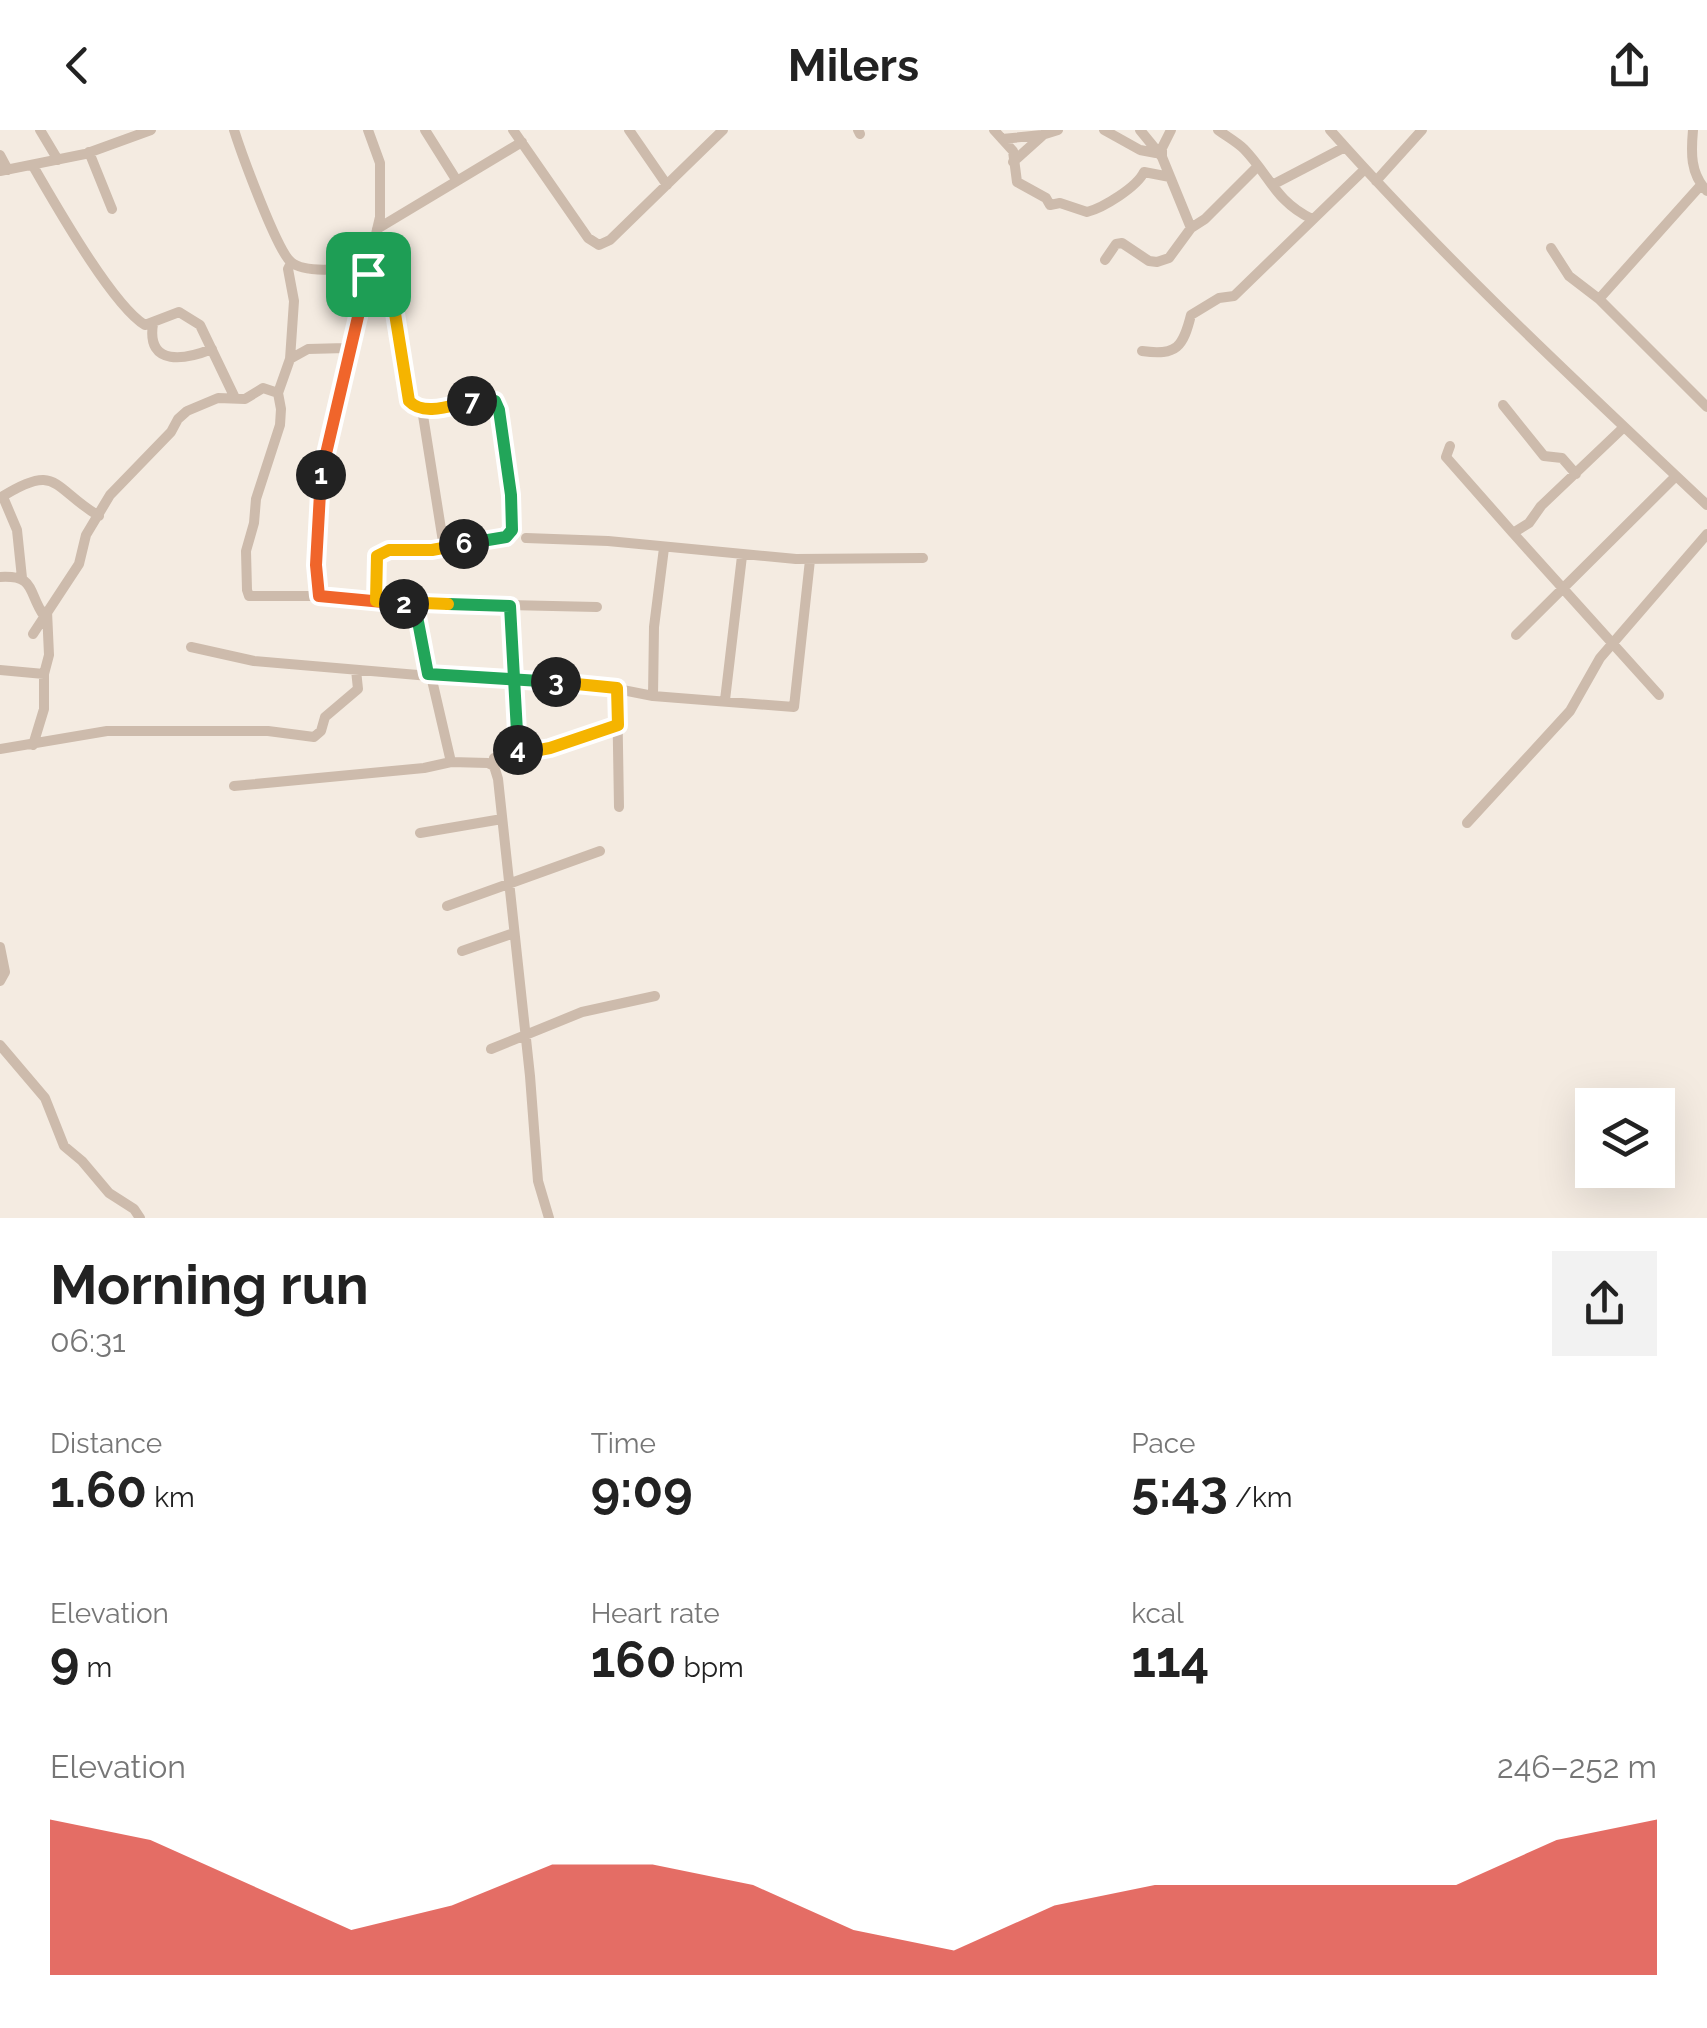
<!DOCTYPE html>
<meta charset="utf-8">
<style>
:root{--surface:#fff;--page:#f2f2f2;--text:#222;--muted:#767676;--accent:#d93025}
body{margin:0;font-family:Raleway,sans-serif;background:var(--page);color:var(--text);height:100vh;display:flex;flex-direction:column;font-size:38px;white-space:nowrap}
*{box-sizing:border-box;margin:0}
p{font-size:32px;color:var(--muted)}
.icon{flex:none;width:55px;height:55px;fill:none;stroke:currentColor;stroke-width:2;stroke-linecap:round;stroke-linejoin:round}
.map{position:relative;height:1088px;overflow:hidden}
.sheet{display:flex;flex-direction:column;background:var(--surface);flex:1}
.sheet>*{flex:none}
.fabs{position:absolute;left:1575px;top:958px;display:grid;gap:20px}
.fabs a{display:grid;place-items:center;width:100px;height:100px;border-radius:0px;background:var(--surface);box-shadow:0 10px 40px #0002;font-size:50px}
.pin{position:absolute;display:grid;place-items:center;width:85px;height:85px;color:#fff;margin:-42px;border-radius:20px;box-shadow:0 5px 15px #0006}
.km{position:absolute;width:50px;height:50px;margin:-25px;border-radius:50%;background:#222;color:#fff;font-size:28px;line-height:50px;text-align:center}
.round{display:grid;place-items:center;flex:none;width:105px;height:105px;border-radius:0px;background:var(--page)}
.overview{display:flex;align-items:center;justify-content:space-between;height:170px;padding:0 50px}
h1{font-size:55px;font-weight:700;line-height:75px}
.figures{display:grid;grid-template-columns:repeat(3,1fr);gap:15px;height:170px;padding:10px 50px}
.figures div{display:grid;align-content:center}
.figures b{font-size:50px;font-weight:700}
.figures small{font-size:28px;font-weight:400}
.figures p{font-size:28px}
.chart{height:280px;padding:20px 50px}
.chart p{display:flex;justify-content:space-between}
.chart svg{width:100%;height:180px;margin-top:10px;fill:var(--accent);opacity:.7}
header{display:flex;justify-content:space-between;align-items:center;height:130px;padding:0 50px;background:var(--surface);font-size:45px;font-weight:700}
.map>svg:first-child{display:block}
</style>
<header><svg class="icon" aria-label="back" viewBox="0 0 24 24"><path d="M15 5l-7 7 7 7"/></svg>Milers<svg class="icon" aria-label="share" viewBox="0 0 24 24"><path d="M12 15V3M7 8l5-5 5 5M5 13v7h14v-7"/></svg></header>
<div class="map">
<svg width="1707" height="1088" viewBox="0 0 1707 1088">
<rect width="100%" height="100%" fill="#f4ebe1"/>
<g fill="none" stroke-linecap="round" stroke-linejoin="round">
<path stroke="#cdbbac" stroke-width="10" d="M40 0 58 30
M234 0C241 22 277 121 291 132 306 145 350 138 369 136
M368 0 380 33V87L325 321 315 435 319 466 400 473 416 481 451 632 488 633 494 636 498 649 530 946 538 1051 549 1088
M425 0 457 51
M513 0 588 108 599 115 610 110 723 0
M629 0 667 55
M858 0 860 4
M994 0 1013 21 1017 52 1046 68 1050 75 1060 73 1087 82C1103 78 1137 57 1144 42L1170 47
M1104 0 1140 20 1156 23
M1140 0 1162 27 1191 98
M1218 0C1226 6 1237 12 1244 19 1270 46 1275 71 1312 89
M1330 0C1448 133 1578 253 1707 375
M1693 0C1691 22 1690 44 1707 61
M1002 9 1042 5 1058 0
M89 22 112 79
M0 25 8 40
M1162 27V18L1171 0
M1013 32 1042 6
M33 36C54 72 112 175 145 195L179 182 200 195 235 268
M0 41 85 24 151 0
M1376 51 1422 0
M1272 55 1345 17
M377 99 522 12
M1551 118 1569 146 1599 169 1707 277
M1105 130 1116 114 1122 113 1149 131 1157 132 1169 128 1191 98 1205 89 1257 37
M368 144 382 156 393 171 409 271C425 288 465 273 486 269L495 271C506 293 521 391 506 407L432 420 389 419 377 426 376 471
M1599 169 1701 55
M153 194C146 238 187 229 212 219
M1142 221C1177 226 1183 217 1191 185L1219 168 1234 166 1365 39
M290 229 294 171 288 139 291 133
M278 263 281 279 280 295 256 369 254 393 246 421 247 460 249 466H319
M1503 275 1544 326 1562 328 1576 344
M422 279 444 418
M1624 297 1541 376 1529 393 1513 403 1659 565
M1450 316 1446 327 1513 403
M3 367 17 400 22 448
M0 368C58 331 52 358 99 386
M526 408 608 411 796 429 923 428
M0 447C36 445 27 461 44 486
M408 473 597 477
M510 476 519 624
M33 504 79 434 86 405 110 365 171 302 178 289 187 281 218 268 245 269 263 258 278 263 290 229 308 219 346 218 351 212
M1516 505 1676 346
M191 517 254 531 488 551 587 553 653 566 794 577 810 430
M0 540 44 544
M617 558 619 677
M653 566 654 497 664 418
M725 570 742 426
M33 615 44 579V544L49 525 47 481
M0 619 107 601H268L314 607 321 601 325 587 358 559 356 540
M494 628 550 618 618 595
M234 656 424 638 451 632
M1467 693 1570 581 1600 528 1707 404
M420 703 502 689
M447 776 600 721
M0 817 5 842 0 851
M462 821 514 803
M0 915 45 968 64 1016 82 1031 109 1063 134 1079 140 1088
M491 919 582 882 655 866"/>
</g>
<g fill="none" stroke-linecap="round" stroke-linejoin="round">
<defs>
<path id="split-1" d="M321 345 368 144"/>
<path id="split-2" d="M321 345 316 435 319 466 404 474"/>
<path id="split-3" d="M404 474 416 481 428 544 556 552"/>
<path id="split-4" d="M518 620V624L550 618 618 595 617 558 556 552"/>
<path id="split-5" d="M448 474 510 476 518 620"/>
<path id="split-6" d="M448 474 376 471 377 426 389 420H432L464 414"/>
<path id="split-7" d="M464 414 506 407 512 400 511 365 499 280 495 271H472"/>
<path id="split-8" d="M368 144 382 156 393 171 409 271C424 287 452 275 472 271"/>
</defs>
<use href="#split-1" stroke="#fff" stroke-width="20"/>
<use href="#split-2" stroke="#fff" stroke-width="20"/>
<use href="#split-3" stroke="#fff" stroke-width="20"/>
<use href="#split-4" stroke="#fff" stroke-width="20"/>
<use href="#split-5" stroke="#fff" stroke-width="20"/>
<use href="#split-6" stroke="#fff" stroke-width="20"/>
<use href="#split-7" stroke="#fff" stroke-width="20"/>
<use href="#split-8" stroke="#fff" stroke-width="20"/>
<use href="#split-1" stroke="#f0652b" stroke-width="12"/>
<use href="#split-2" stroke="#f0652b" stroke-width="12"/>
<use href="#split-3" stroke="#22a559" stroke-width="12"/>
<use href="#split-4" stroke="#f5b400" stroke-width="12"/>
<use href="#split-5" stroke="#22a559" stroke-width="12"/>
<use href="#split-6" stroke="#f5b400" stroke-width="12"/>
<use href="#split-7" stroke="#22a559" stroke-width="12"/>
<use href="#split-8" stroke="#f5b400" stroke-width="12"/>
</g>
</svg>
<div class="fabs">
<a><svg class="icon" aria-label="layers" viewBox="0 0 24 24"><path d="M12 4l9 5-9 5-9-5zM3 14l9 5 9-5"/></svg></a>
</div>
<div class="pin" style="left:368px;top:144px;background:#1e9e55"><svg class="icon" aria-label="arrive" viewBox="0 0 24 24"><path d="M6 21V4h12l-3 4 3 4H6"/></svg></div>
<b class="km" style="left:321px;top:345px">1</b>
<b class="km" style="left:404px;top:474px">2</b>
<b class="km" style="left:556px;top:552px">3</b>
<b class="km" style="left:518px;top:620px">4</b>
<b class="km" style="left:464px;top:414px">6</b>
<b class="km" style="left:472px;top:271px">7</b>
</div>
<section class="sheet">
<div class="overview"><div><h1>Morning run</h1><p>06:31</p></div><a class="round"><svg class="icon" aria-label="share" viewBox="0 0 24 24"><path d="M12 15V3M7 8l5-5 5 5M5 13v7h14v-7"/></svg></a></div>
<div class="figures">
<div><p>Distance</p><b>1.60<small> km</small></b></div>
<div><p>Time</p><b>9:09</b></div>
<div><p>Pace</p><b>5:43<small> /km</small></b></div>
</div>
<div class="figures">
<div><p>Elevation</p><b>9<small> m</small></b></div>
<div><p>Heart rate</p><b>160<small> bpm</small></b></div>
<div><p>kcal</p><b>114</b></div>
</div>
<div class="chart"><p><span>Elevation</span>246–252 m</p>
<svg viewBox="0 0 160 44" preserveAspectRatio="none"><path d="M0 44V6L10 11L20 22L30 33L40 27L50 17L60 17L70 22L80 33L90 38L100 27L110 22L120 22L130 22L140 22L150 11L160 6V44z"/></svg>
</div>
</section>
